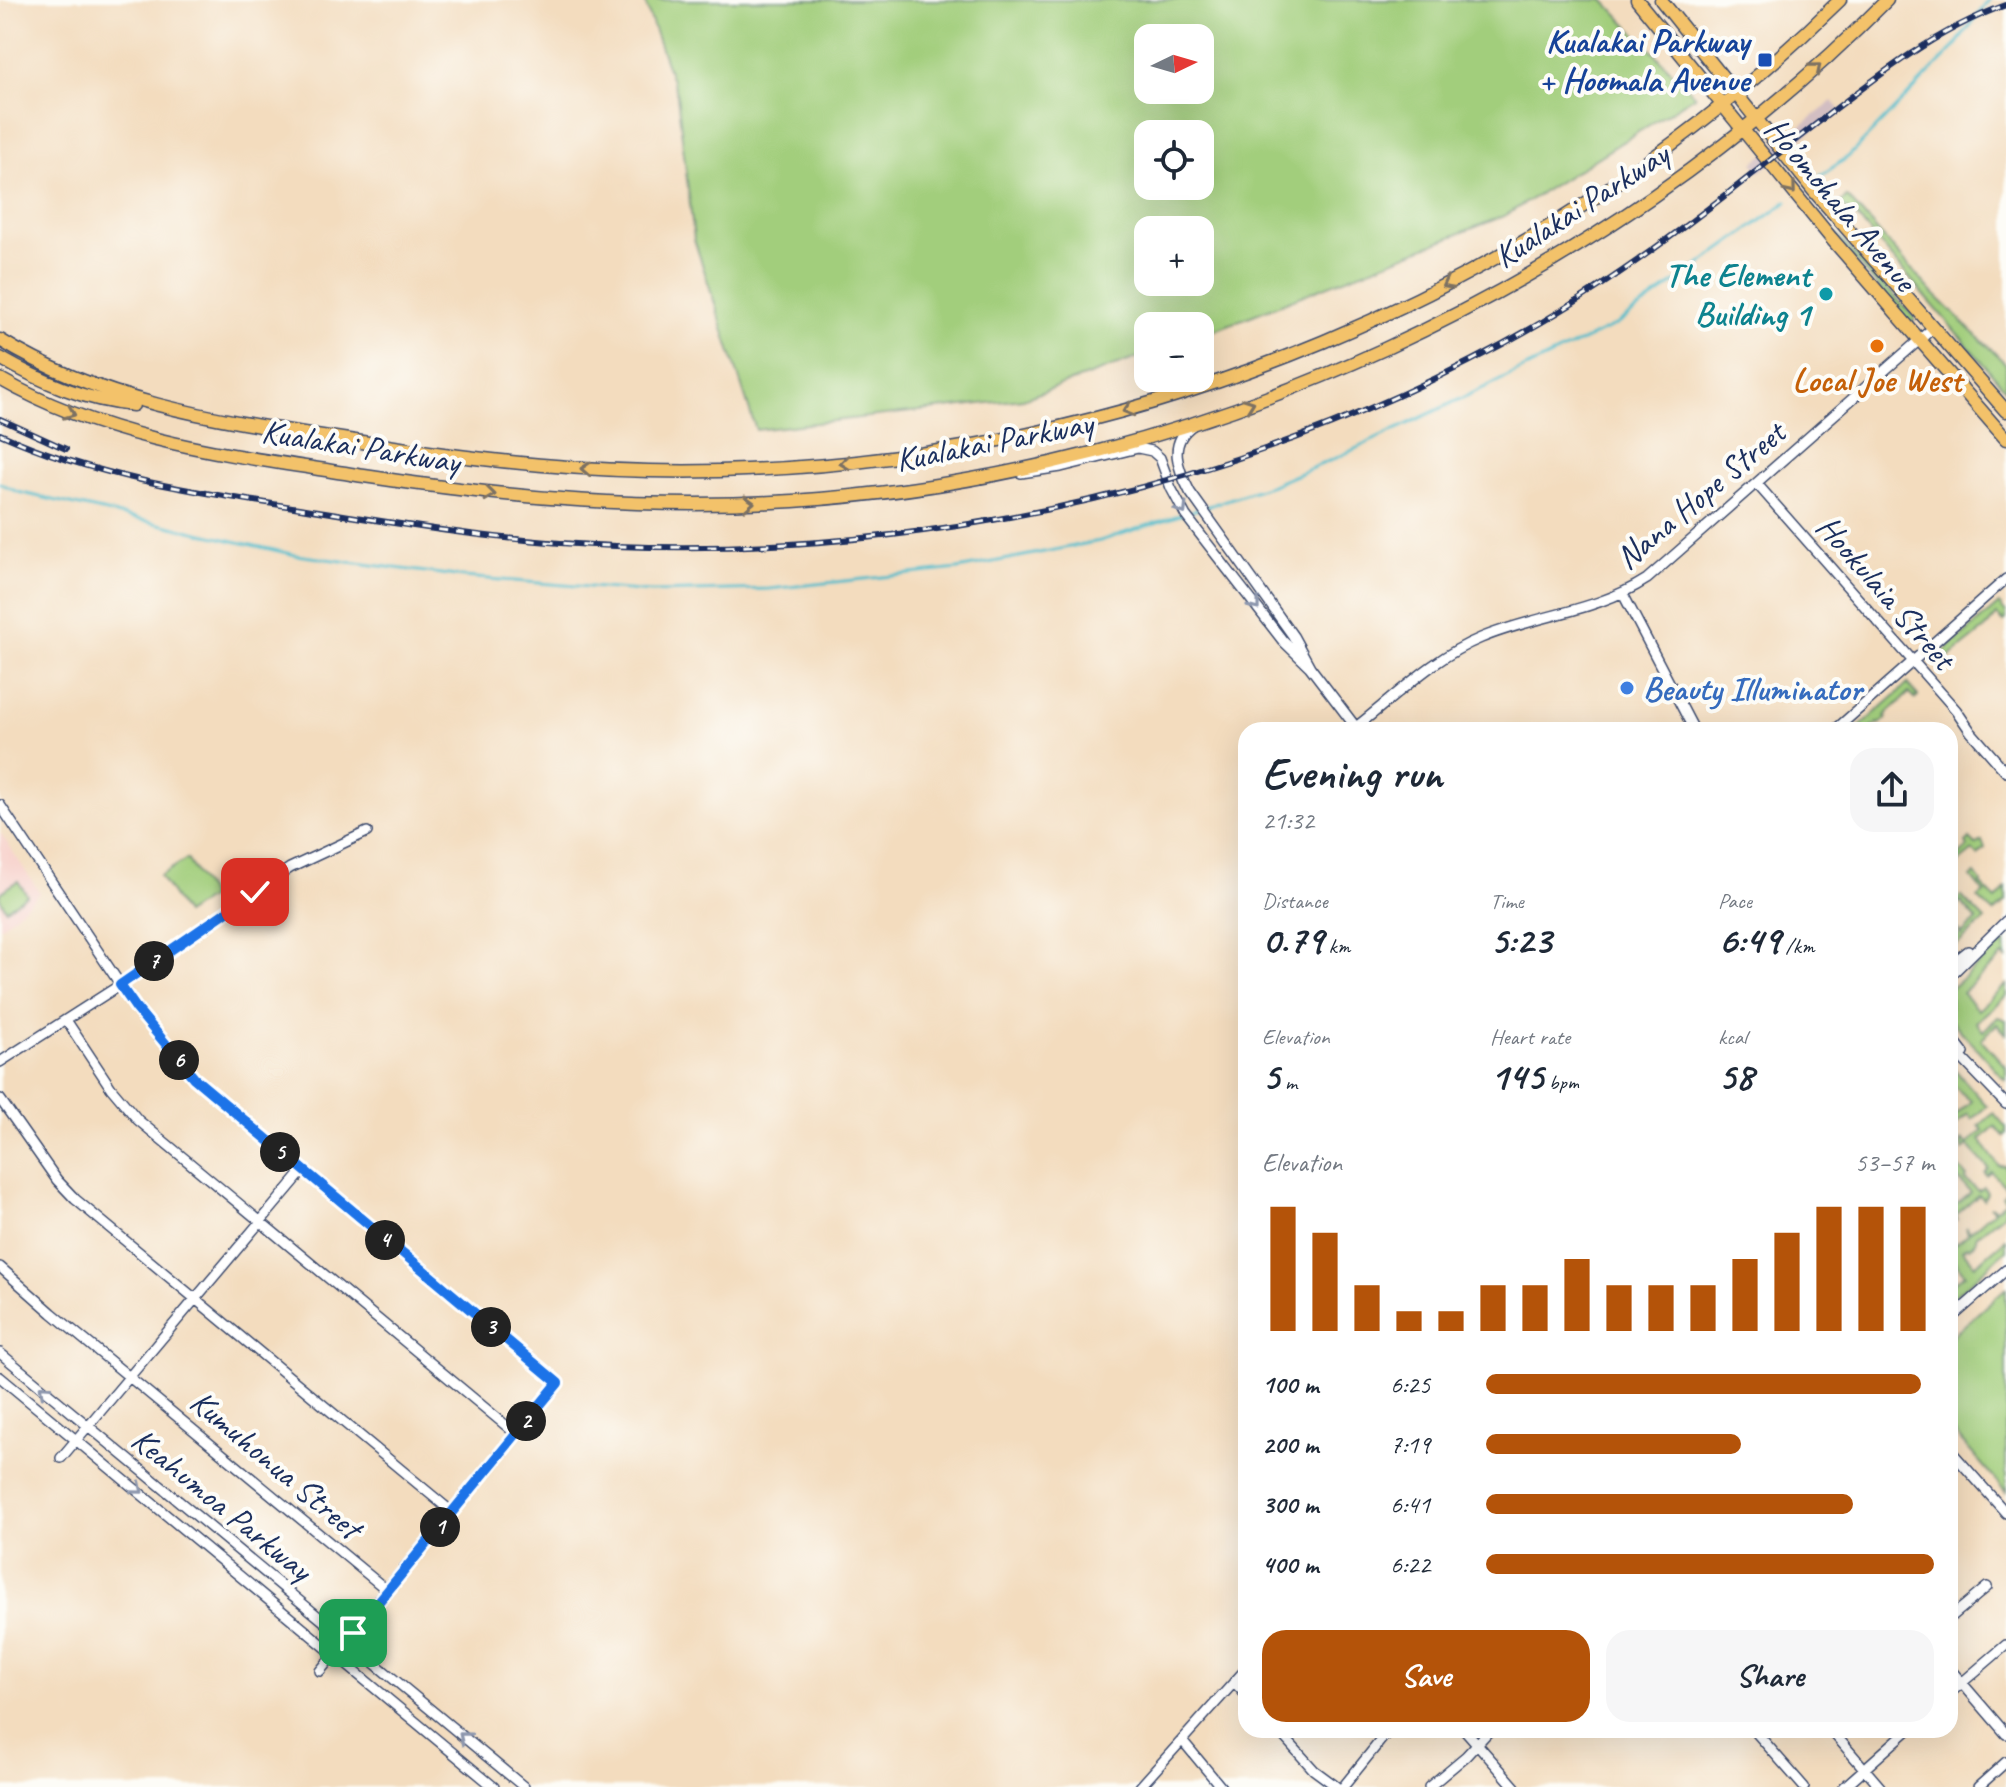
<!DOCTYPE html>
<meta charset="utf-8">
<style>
:root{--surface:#fff;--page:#f6f6f7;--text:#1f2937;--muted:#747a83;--accent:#b45309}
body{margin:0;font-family:Caveat,sans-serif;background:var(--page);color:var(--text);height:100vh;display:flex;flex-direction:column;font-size:30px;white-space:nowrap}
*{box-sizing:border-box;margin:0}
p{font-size:26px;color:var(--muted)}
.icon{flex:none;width:44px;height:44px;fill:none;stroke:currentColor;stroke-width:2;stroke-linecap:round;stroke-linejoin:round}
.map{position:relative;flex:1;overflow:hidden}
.sheet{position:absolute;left:1238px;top:722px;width:720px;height:1016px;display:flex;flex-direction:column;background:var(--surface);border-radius:24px;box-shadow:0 8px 32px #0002}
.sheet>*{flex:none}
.needle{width:52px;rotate:85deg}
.buttons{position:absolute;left:1134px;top:24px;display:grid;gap:16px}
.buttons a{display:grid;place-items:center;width:80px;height:80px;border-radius:16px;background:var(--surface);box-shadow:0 8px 32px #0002;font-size:40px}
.pin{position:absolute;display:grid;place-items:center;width:68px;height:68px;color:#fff;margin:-34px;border-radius:16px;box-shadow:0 4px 12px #0006}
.km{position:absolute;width:40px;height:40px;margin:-20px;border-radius:50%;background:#222;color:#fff;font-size:22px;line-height:40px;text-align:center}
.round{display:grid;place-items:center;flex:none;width:84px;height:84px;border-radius:24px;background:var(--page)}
.headline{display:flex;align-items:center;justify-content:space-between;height:136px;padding:0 24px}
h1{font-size:44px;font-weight:800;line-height:60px}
.figures{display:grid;grid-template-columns:repeat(3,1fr);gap:12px;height:136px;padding:8px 24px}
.figures div{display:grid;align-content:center}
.figures b{font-size:40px;font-weight:800}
.figures small{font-size:22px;font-weight:400}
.figures p{font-size:22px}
.chart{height:224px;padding:16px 24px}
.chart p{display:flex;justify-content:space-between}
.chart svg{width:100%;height:144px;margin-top:8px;stroke:var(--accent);stroke-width:6}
.primary-button{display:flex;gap:16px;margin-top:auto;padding:16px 24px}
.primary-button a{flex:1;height:92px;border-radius:24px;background:var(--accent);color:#fff;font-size:32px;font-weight:800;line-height:92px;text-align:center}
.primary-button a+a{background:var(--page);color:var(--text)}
ul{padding:0 24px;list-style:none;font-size:26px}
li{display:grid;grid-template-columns:128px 96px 1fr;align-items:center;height:60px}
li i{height:20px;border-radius:10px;background:var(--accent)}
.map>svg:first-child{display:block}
</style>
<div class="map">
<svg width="2006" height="1787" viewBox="0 0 2006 1787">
<rect width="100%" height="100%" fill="#fdfcf7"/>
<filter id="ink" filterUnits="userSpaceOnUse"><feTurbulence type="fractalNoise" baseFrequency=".0125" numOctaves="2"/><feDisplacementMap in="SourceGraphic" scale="16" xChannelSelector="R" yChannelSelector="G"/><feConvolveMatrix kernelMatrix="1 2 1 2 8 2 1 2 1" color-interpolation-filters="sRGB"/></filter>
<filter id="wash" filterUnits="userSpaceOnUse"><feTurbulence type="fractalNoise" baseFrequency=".006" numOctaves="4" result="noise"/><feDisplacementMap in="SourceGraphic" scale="32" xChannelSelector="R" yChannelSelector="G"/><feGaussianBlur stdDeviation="1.8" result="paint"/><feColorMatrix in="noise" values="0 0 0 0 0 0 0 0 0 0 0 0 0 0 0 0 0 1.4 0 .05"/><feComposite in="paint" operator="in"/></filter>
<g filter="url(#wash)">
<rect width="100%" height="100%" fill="#f3dcbe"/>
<path fill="#f7d0ca" d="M0 832 40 893 0 928Z"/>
<path fill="#d2bec2" d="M1833 101 1840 109 1760 172 1753 163Z"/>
<path fill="#a2ce7b" stroke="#5e7e6c" stroke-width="2" fill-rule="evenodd" d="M644 0H1604L1695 96 1506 215 1200 336V326H1148V354L1023 399 756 430 694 239 677 95ZM1148 38H1200V90H1148ZM1148 134H1200V186H1148ZM1148 230H1200V282H1148Z
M1847 197 1933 293 2006 364V390L1856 216 1839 204Z
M1836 234 1914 317 1915 320 1910 324 1835 237Z
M1999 604 2006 613V620L2004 622 1997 615 1986 628 1942 663 1937 658Z
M1908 684 1918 696 1915 699 1909 693 1885 716 1887 718 1880 724 1878 723 1869 730H1856Z
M1970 839 1976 845 1982 841 1985 849 1978 856 1973 851 1958 863 1950 854V846L1958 856 1968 847 1966 843Z
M187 859 211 897 185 914 160 876Z
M1975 874 1981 882 1980 884 1996 900 2006 888V902L1994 913 1978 898 1984 893 1971 877Z
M18 881 27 895 6 909 0 899V893Z
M1961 896 1985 920 1950 951V941L1960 935 1959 931 1962 934 1977 920 1961 902 1950 911V906Z
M2005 942 2006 959 2003 956 1962 993 1978 1010 2006 985V996L1976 1022 1983 1031 1998 1017 2006 1020V1034L1997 1024 1981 1039 2006 1067V1081L1950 1019V989Z
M1950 1064 1987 1106 1972 1119 1968 1114 1952 1128 1956 1133H1950V1106L1956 1115 1971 1101 1950 1083Z
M1994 1113 2006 1127V1134L2004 1136 1995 1126 1980 1140 1999 1166H2006V1188L1992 1172 1987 1176 1985 1174 1989 1169 1968 1146 1963 1150 1961 1145 1962 1140 1967 1145 1983 1130 1979 1126Z
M1950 1158 1967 1177 1965 1180 1979 1191 1984 1187 1987 1193 1984 1199 1979 1195 1956 1215 1958 1221 1954 1217 1950 1220V1210L1971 1193 1957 1178 1950 1184Z
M2006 1192V1209L2004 1211 2005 1213 1977 1235 1975 1242 1969 1248 1967 1246 1962 1250 1975 1265 2006 1239V1250L1950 1300V1286L1965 1274 1952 1258 1950 1259 1952 1247 1950 1241 1952 1240 1956 1244 1968 1234 1966 1227 1970 1232 1994 1211 1990 1206 1996 1209 2006 1201 2002 1196Z
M2006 1288V1492L1950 1428V1338Z"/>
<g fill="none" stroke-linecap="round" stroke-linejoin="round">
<path stroke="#4fbbca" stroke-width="3" d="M1820 176 1848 157 1952 50 1989 0
M0 483 18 492 296 555 464 577 652 592 769 589 958 569 1100 541 1198 509
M1205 507 1272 485 1336 458 1616 325 1787 202"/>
</g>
</g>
<g filter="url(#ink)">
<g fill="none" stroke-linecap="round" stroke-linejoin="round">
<defs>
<path id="minor" d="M1193 425C1167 443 1178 469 1190 492L1293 636 1310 667 1358 730
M1021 473 1061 467 1138 448 1152 451 1160 458 1171 488 1186 516 1283 641 1310 667
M1757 484 1956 710 1971 732 2006 772
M1623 594 1694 730
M1352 730C1393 699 1432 658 1481 638 1536 615 1596 612 1647 579L1933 328
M1835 730 2006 579
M0 805 136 1008 194 1078 558 1383 320 1671
M1950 965 1968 951
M1950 976 2006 921
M66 1020 111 1088 138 1120 515 1433
M1950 1035 1964 1053
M1950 1046 2006 1104
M0 1062 120 985 290 868 367 832
M0 1099 57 1180 75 1199 452 1512
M0 1267 52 1313 388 1591
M1950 1319 2006 1270
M0 1353 524 1787
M0 1377 494 1787
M1950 1450 2006 1513
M61 1458 303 1171
M1950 1618 1987 1587
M1950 1669 2006 1734
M1234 1682 1246 1695
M1950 1693 2006 1645
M1278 1730 1314 1770 1337 1787
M1465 1730 1515 1787
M1754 1730 1804 1787
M1831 1730 1880 1787
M1182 1740 1221 1787
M1140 1787 1246 1669
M1343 1787 1389 1730
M1429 1787 1466 1756 1490 1730
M1844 1787 1908 1730
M1978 1787 2006 1762"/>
<path id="major" d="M1637 0 1831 238 2006 439
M1661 0 1814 191 2006 411
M0 340C110 408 236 422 362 442 480 461 598 474 719 471 1134 461 1544 292 1840 0
M0 358C42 382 84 400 133 405
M0 379C112 443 239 456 364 476 507 498 648 510 793 501 1197 475 1603 288 1887 0"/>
</defs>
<use href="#minor" stroke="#3b496c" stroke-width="12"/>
<use href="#major" stroke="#3b496c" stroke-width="15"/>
<use href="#minor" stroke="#fff" stroke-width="9"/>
<use href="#major" stroke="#f3c26a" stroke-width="12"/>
<defs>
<path id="rail" d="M0 419 66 449
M0 434C107 482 211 494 325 512 422 528 518 543 616 546 936 558 1264 483 1542 322 1633 269 1715 204 1797 139 1863 88 1927 33 2006 5"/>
</defs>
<use href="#rail" stroke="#1b2f5e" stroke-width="6"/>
<use href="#rail" stroke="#fdfcf7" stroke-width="3" stroke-dasharray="9" stroke-linecap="butt"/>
</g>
<defs><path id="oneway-chevron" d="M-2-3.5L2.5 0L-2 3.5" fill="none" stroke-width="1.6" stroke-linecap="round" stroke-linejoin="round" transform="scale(2)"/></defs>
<g stroke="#7c7163">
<use href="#oneway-chevron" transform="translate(1816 68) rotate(-40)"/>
<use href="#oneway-chevron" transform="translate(1791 189) rotate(51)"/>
<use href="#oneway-chevron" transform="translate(1447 284) rotate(152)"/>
<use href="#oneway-chevron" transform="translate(1249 404) rotate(-20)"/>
<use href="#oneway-chevron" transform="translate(1128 410) rotate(164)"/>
<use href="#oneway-chevron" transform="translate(70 413) rotate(22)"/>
<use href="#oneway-chevron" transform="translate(845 463) rotate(174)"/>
<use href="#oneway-chevron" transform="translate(586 469) rotate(-176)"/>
<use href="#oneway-chevron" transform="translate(490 494) rotate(7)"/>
<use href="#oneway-chevron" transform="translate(749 503) rotate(-2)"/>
</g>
<g stroke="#8d97ae">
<use href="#oneway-chevron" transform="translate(1182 509) rotate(59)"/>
<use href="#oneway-chevron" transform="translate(1255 605) rotate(52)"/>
<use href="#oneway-chevron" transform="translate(44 1390) rotate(-139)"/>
<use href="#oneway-chevron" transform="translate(138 1489) rotate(40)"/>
<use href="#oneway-chevron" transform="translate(464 1737) rotate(-141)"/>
</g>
</g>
<g fill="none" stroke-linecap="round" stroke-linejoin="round" filter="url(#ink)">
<defs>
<path id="route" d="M255 892 120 985 136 1008 194 1078 558 1383 353 1633"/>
</defs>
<use href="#route" stroke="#fff" stroke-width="16"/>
<use href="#route" stroke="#1a73e8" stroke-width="10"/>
</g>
<rect fill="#1a4fb4" stroke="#fdfcf7" stroke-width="3" x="1757" y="52" width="16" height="16" rx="4"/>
<circle fill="#0f9aa8" stroke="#fdfcf7" stroke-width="3" cx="1826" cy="294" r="8"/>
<circle fill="#e8710a" stroke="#fdfcf7" stroke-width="3" cx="1877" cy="346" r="8"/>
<circle fill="#3f7fe0" stroke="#fdfcf7" stroke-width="3" cx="1627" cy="688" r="8"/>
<g text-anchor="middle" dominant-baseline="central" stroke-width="8" stroke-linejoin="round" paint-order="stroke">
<g font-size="34" font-weight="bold" fill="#164399" stroke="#fdfcf7" text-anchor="end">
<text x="1749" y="40">Kualakai Parkway<tspan x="1749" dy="39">+ Hoomala Avenue</tspan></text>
</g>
<g font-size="34" fill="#1b2f5e" stroke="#fdfcf7">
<text transform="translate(1841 204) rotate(50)">Ho’omohala Avenue</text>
<text transform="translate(1581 205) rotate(-33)">Kualakai Parkway</text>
<text transform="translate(994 441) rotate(-11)">Kualakai Parkway</text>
<text transform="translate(361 446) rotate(9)">Kualakai Parkway</text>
<text transform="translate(1700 495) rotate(-40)">Nana Hope Street</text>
<text transform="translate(1886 592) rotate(49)">Hookulaia Street</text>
<text transform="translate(276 1464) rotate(40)">Kumuhonua Street</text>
<text transform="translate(222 1504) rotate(39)">Keahumoa Parkway</text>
</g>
<g font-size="34" font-weight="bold" fill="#0d838f" stroke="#fdfcf7" text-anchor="end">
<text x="1810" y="274">The Element<tspan x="1810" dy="39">Building 1</tspan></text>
</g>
<g font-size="34" font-weight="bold" fill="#c56008" stroke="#fdfcf7">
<text x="1877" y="379">Local Joe West</text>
</g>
<g font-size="34" font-weight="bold" fill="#366cbe" stroke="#fdfcf7" text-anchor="start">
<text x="1643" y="688">Beauty Illuminator</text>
</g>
</g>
</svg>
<div class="buttons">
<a><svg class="needle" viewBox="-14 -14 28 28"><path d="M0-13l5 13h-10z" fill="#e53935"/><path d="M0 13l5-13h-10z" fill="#747a83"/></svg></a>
<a><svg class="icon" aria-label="locate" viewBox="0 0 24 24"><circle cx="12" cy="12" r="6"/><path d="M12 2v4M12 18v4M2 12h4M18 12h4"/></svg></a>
<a>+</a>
<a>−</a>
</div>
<div class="pin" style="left:353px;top:1633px;background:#1e9e55"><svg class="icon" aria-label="arrive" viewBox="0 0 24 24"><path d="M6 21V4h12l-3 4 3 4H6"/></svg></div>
<div class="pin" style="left:255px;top:892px;background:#d93025"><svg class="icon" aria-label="check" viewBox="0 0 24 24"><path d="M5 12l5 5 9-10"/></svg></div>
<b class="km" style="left:440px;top:1527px">1</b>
<b class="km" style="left:526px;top:1421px">2</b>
<b class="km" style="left:491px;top:1327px">3</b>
<b class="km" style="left:385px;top:1240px">4</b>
<b class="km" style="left:280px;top:1152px">5</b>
<b class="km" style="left:179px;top:1060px">6</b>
<b class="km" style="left:154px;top:961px">7</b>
<section class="sheet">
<div class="headline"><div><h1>Evening run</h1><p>21:32</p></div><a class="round"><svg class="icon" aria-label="share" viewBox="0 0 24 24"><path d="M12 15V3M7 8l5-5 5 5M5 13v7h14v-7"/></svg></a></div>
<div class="figures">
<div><p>Distance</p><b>0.79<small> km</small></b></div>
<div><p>Time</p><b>5:23</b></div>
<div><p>Pace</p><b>6:49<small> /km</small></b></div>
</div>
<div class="figures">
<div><p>Elevation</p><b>5<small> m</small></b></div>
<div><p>Heart rate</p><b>145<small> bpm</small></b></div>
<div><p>kcal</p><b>58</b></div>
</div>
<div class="chart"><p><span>Elevation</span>53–57 m</p>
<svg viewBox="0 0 160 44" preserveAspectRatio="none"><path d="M5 44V6M15 44V14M25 44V30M35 44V38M45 44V38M55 44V30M65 44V30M75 44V22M85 44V30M95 44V30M105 44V30M115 44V22M125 44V14M135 44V6M145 44V6M155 44V6"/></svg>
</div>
<ul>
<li><b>100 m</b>6:25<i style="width:97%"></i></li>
<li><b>200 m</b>7:19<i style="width:57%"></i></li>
<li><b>300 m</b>6:41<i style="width:82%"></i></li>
<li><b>400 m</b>6:22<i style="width:100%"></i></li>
</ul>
<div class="primary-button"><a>Save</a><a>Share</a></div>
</section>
</div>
